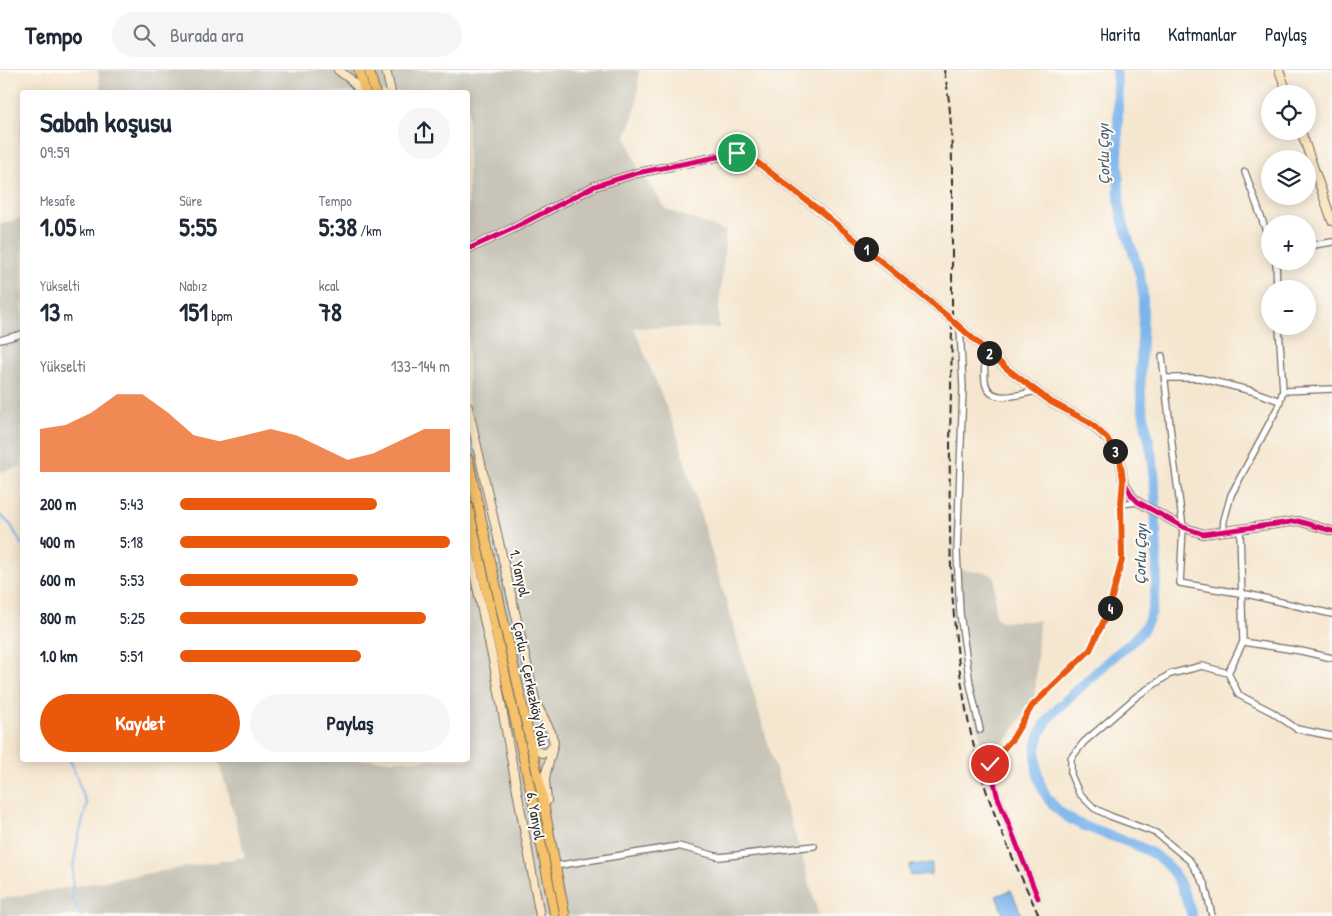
<!DOCTYPE html>
<html lang="tr">
<meta charset="utf-8">
<style>
:root{--surface:#fff;--page:#f6f6f7;--text:#1f2937;--muted:#747a83;--line:#e0e1e3;--accent:#ea580c}
body{margin:0;font-family:"Patrick Hand",sans-serif;background:var(--page);color:var(--text);height:100vh;display:flex;flex-direction:column;font-size:19px;white-space:nowrap}
*{box-sizing:border-box;margin:0}
p{font-size:16px;color:var(--muted)}
.icon{flex:none;width:28px;height:28px;fill:none;stroke:currentColor;stroke-width:2;stroke-linecap:round;stroke-linejoin:round}
.map{position:relative;flex:1;overflow:hidden}
.sheet{position:absolute;left:20px;top:20px;width:450px;height:672px;display:flex;flex-direction:column;background:var(--surface);border-radius:5px;box-shadow:0 2px 12px #0003}
.sheet>*{flex:none}
.fabs{position:absolute;left:1261px;top:15px;display:grid;gap:10px}
.fabs a{display:grid;place-items:center;width:55px;height:55px;border-radius:50%;background:var(--surface);box-shadow:0 2px 12px #0003;font-size:25px}
.pin{position:absolute;display:grid;place-items:center;width:42px;height:42px;color:#fff;margin:-21px;border:2px solid #fff;border-radius:50%;box-shadow:0 1px 5px #0007}
.km{position:absolute;width:25px;height:25px;margin:-12px;border-radius:50%;background:#222;color:#fff;font-size:14px;line-height:25px;text-align:center}
.round{display:grid;place-items:center;flex:none;width:52px;height:52px;border-radius:26px;background:var(--page)}
.overview{display:flex;align-items:center;justify-content:space-between;height:85px;padding:0 20px}
h1{font-size:28px;font-weight:800;line-height:38px}
.stats{display:grid;grid-template-columns:repeat(3,1fr);gap:8px;height:85px;padding:5px 20px}
.stats div{display:grid;align-content:center}
.stats b{font-size:25px;font-weight:800}
.stats small{font-size:14px;font-weight:400}
.stats p{font-size:14px}
.chart{height:140px;padding:10px 20px}
.chart p{display:flex;justify-content:space-between}
.chart svg{width:100%;height:90px;margin-top:5px;fill:var(--accent);opacity:.7}
.primary-button{display:flex;gap:10px;margin-top:auto;padding:10px 20px}
.primary-button a{flex:1;height:58px;border-radius:30px;background:var(--accent);color:#fff;font-size:20px;font-weight:800;line-height:58px;text-align:center}
.primary-button a+a{background:var(--page);color:var(--text)}
ul{padding:0 20px;list-style:none;font-size:16px}
li{display:grid;grid-template-columns:80px 60px 1fr;align-items:center;height:38px}
li i{height:12px;border-radius:6px;background:var(--accent)}
header{display:flex;align-items:center;gap:30px;box-sizing:border-box;height:70px;padding:0 25px;background:var(--surface);border-bottom:1px solid var(--line)}
header strong{font-size:24px}
nav{display:flex;gap:28px;margin-inline-start:auto;font-size:18px}
.search{width:350px;height:45px;background:var(--page);display:flex;align-items:center;gap:12px;box-sizing:border-box;padding:0 18px;border-radius:28px;color:var(--muted);font-size:19px}
.map>svg:first-child{display:block}
</style>
<header>
<strong>Tempo</strong>
<div class="search"><svg class="icon" aria-label="search" viewBox="0 0 24 24"><circle cx="10" cy="10" r="6"/><path d="M15 15l6 6"/></svg>Burada ara</div>
<nav><a>Harita</a><a>Katmanlar</a><a>Paylaş</a></nav>
</header>
<div class="map">
<svg width="1332" height="846" viewBox="0 0 1332 846">
<rect width="100%" height="100%" fill="#fdfcf7"/>
<filter id="ink" filterUnits="userSpaceOnUse"><feTurbulence type="fractalNoise" baseFrequency=".02" numOctaves="2"/><feDisplacementMap in="SourceGraphic" scale="10" xChannelSelector="R" yChannelSelector="G"/><feConvolveMatrix kernelMatrix="1 2 1 2 8 2 1 2 1" color-interpolation-filters="sRGB"/></filter>
<filter id="wash" filterUnits="userSpaceOnUse"><feTurbulence type="fractalNoise" baseFrequency=".0096" numOctaves="4" result="noise"/><feDisplacementMap in="SourceGraphic" scale="20" xChannelSelector="R" yChannelSelector="G"/><feGaussianBlur stdDeviation="1.12" result="paint"/><feColorMatrix in="noise" values="0 0 0 0 0 0 0 0 0 0 0 0 0 0 0 0 0 1.4 0 .05"/><feComposite in="paint" operator="in"/></filter>
<g filter="url(#wash)">
<rect width="100%" height="100%" fill="#f5e6cf"/>
<path fill="#c8c4b8" d="M98 0H639L637 34 626 67 638 98 666 139 726 161 718 251 720 258H634L676 361 819 846H0V829L245 787 234 744 218 690H468V22H101Z
M22 148V396L0 402V154Z
M961 500 988 503 995 508V546L1001 551H1039L1035 627 1008 668 986 689 969 627 956 544 953 502Z"/>
<path fill="#7ab4eb" stroke="#52708b" d="M932 793V804L910 806 909 795Z
M1011 820 1022 846H1004L996 826Z"/>
<g fill="none" stroke-linecap="round" stroke-linejoin="round">
<path stroke="#7ab4eb" stroke-width="2" d="M468 357 498 489 529 632 535 654 545 675
M0 445 11 455 22 475
M70 690 87 735 78 768 73 798 72 829 82 846"/>
<path stroke="#7ab4eb" stroke-width="10" d="M1116 0C1119 29 1118 59 1118 88 1119 105 1118 121 1120 138 1125 168 1142 196 1143 228 1144 260 1139 293 1141 326 1143 349 1150 371 1153 394 1156 417 1155 439 1156 463 1157 488 1158 511 1153 536 1148 562 1131 573 1112 588 1102 596 1093 606 1083 615 1053 642 1028 660 1038 705 1052 768 1127 757 1166 794 1179 807 1187 828 1192 846"/>
</g>
</g>
<g filter="url(#ink)">
<g fill="none" stroke-linecap="round" stroke-linejoin="round">
<defs>
<path id="street" d="M1245 102 1270 172
M1308 176 1332 172
M1276 191 1277 219
M960 257 963 318 957 482 960 543 970 614 980 660
M0 270 22 264
M985 279C985 290 984 301 985 311 988 336 1021 324 1036 321
M1162 286 1174 391 1183 457 1180 513 1251 525 1332 544
M1165 308H1200L1252 321 1280 331
M1283 321 1332 319
M1123 411 1121 434 1138 432
M1240 459 1243 572 1228 603 1239 625 1272 642 1297 659 1332 666
M1223 462 1224 450 1231 425 1278 337 1283 321 1279 256
M1243 572 1301 581 1332 588
M555 796 678 776 720 787 814 776
M1038 828 997 725 990 694 1013 669 1032 636 1090 580 1108 543 1122 490 1121 434
M1212 846 1205 815 1190 791 1156 763 1110 746 1094 738 1079 723 1071 705V688L1084 672 1137 626 1170 604 1202 596 1228 603"/>
<path id="secondary" d="M338 0 350 9 361 22
M386 0 391 22
M1279 0 1288 24
M1301 61 1332 151
M468 179 512 159 595 116 637 103 737 83 758 93 819 140 952 250 1006 298 1051 332 1089 352 1107 369 1120 389 1123 410 1132 426 1138 432 1183 457 1203 464 1298 451 1332 461
M468 337 536 633 551 662 554 673 546 703 545 711 547 731
M468 476 494 595 540 846
M530 675C538 683 546 687 552 677"/>
<path id="primary" d="M359 0 365 22
M369 0 375 22
M468 389 541 720 565 846
M468 436 531 722 555 846"/>
</defs>
<use href="#street" stroke="#726c64" stroke-width="8"/>
<use href="#secondary" stroke="#726c64" stroke-width="10"/>
<use href="#primary" stroke="#726c64" stroke-width="11"/>
<use href="#street" stroke="#fff" stroke-width="5.5"/>
<use href="#secondary" stroke="#fbe6c4" stroke-width="8"/>
<use href="#primary" stroke="#f5c16b" stroke-width="9"/>
<path stroke="#2b2b2b" stroke-width="2" stroke-dasharray="8 4" stroke-linecap="butt" d="M944 0C952 38 952 77 952 116 952 149 952 183 952 216 953 374 937 535 977 689 991 744 1016 795 1039 846"/>
<defs>
<path id="cycleway" d="M468 179 512 159 595 116 637 103 737 83 758 93 819 140 952 250 1006 298 1051 332 1089 352 1107 369 1120 389 1123 410 1132 426 1138 432 1183 457 1203 464 1298 451 1332 461
M1038 828 997 725 990 694 1013 669 1032 636 1090 580 1108 543 1122 490 1121 434"/>
</defs>
<use href="#cycleway" stroke="#fdfcf7" stroke-width="8"/>
<use href="#cycleway" stroke="#d6006c" stroke-width="5"/>
</g>
</g>
<g fill="none" stroke-linecap="round" stroke-linejoin="round" filter="url(#ink)">
<defs>
<path id="route" d="M737 83 758 93 819 140 952 250 1006 298 1051 332 1089 352 1107 368 1120 389 1123 410 1121 434 1122 490 1108 542 1090 580 1032 636 1013 668 990 694"/>
</defs>
<use href="#route" stroke="#fff" stroke-width="10"/>
<use href="#route" stroke="#ea580c" stroke-width="6"/>
</g>
<g text-anchor="middle" dominant-baseline="central" stroke-width="4" stroke-linejoin="round" paint-order="stroke">
<g font-size="15" fill="#2b2b2b" stroke="#fdfcf7">
<text transform="translate(520 503) rotate(77)">1. Yanyol</text>
<text transform="translate(531 614) rotate(78)">Çorlu - Çerkezköy Yolu</text>
<text transform="translate(536 746) rotate(80)">6. Yanyol</text>
</g>
<g font-size="16" font-style="italic" fill="#475b6e" stroke="#fdfcf7">
<text transform="translate(1103 84) rotate(-91)">Çorlu Çayı</text>
<text transform="translate(1140 484) rotate(-89)">Çorlu Çayı</text>
</g>
</g>
</svg>
<div class="fabs">
<a><svg class="icon" aria-label="locate" viewBox="0 0 24 24"><circle cx="12" cy="12" r="6"/><path d="M12 2v4M12 18v4M2 12h4M18 12h4"/></svg></a>
<a><svg class="icon" aria-label="layers" viewBox="0 0 24 24"><path d="M12 4l9 5-9 5-9-5zM3 14l9 5 9-5"/></svg></a>
<a>+</a>
<a>−</a>
</div>
<div class="pin" style="left:737px;top:83px;background:#1e9e55"><svg class="icon" aria-label="arrive" viewBox="0 0 24 24"><path d="M6 21V4h12l-3 4 3 4H6"/></svg></div>
<div class="pin" style="left:990px;top:694px;background:#d93025"><svg class="icon" aria-label="check" viewBox="0 0 24 24"><path d="M5 12l5 5 9-10"/></svg></div>
<b class="km" style="left:866px;top:179px">1</b>
<b class="km" style="left:989px;top:283px">2</b>
<b class="km" style="left:1115px;top:381px">3</b>
<b class="km" style="left:1110px;top:538px">4</b>
<section class="sheet">
<div class="overview"><div><h1>Sabah koşusu</h1><p>09:59</p></div><a class="round"><svg class="icon" aria-label="share" viewBox="0 0 24 24"><path d="M12 15V3M7 8l5-5 5 5M5 13v7h14v-7"/></svg></a></div>
<div class="stats">
<div><p>Mesafe</p><b>1.05<small> km</small></b></div>
<div><p>Süre</p><b>5:55</b></div>
<div><p>Tempo</p><b>5:38<small> /km</small></b></div>
</div>
<div class="stats">
<div><p>Yükselti</p><b>13<small> m</small></b></div>
<div><p>Nabız</p><b>151<small> bpm</small></b></div>
<div><p>kcal</p><b>78</b></div>
</div>
<div class="chart"><p><span>Yükselti</span>133–144 m</p>
<svg viewBox="0 0 160 44" preserveAspectRatio="none"><path d="M0 44V23L10 21L20 15L30 6L40 6L50 15L60 26L70 29L80 26L90 23L100 26L110 32L120 38L130 35L140 29L150 23L160 23V44z"/></svg>
</div>
<ul>
<li><b>200 m</b>5:43<i style="width:73%"></i></li>
<li><b>400 m</b>5:18<i style="width:100%"></i></li>
<li><b>600 m</b>5:53<i style="width:66%"></i></li>
<li><b>800 m</b>5:25<i style="width:91%"></i></li>
<li><b>1.0 km</b>5:51<i style="width:67%"></i></li>
</ul>
<div class="primary-button"><a>Kaydet</a><a>Paylaş</a></div>
</section>
</div>
